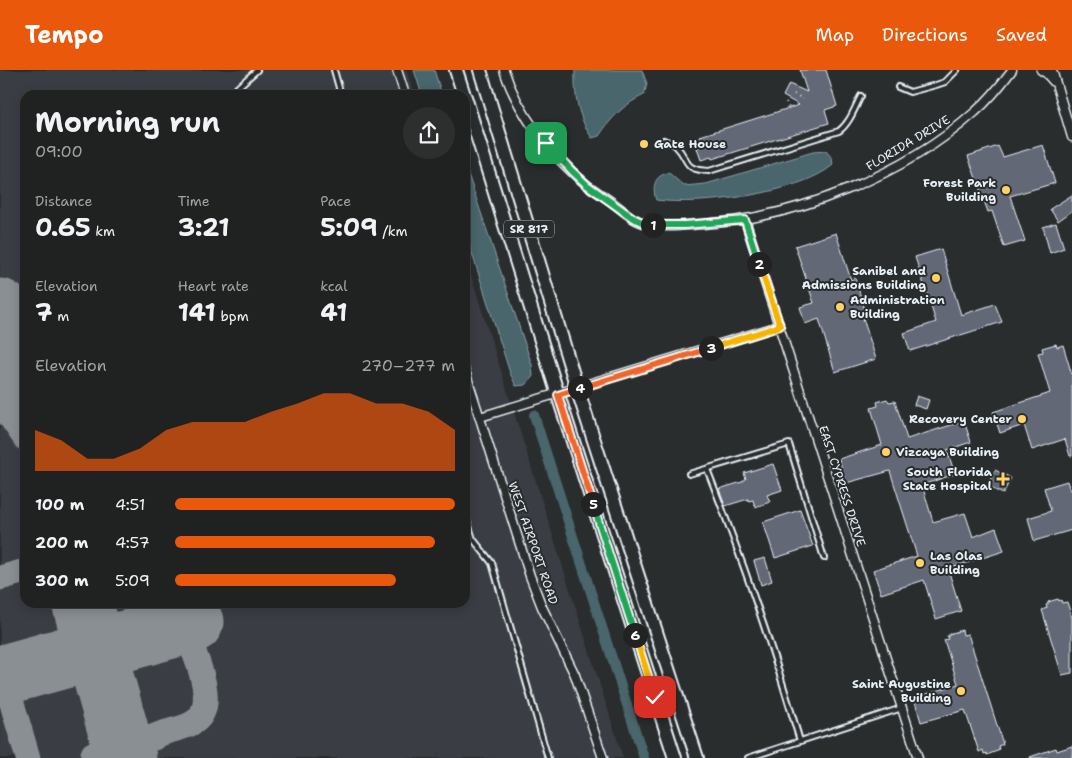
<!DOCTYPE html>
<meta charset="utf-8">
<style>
:root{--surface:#202222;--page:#2d2f2f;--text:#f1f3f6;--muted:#a2a4a5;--line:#3d3f40;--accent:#ea580c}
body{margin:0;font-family:"Shantell Sans",sans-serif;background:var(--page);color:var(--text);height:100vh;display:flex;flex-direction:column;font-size:19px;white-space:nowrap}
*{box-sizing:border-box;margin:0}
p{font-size:16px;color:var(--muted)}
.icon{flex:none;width:28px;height:28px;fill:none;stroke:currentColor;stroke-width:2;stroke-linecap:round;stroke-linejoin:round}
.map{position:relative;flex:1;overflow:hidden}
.drawer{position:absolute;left:20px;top:20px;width:450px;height:518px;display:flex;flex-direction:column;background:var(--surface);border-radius:15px;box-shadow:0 2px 12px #0003,0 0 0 1px var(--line)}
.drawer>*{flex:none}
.pin{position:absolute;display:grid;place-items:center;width:42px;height:42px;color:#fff;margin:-21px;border-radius:10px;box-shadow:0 2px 8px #0006}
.km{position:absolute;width:25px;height:25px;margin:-12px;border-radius:50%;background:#222;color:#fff;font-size:14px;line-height:25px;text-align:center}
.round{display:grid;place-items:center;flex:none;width:52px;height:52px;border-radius:26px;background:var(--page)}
.headline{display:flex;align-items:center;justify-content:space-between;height:85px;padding:0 15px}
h1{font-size:28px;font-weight:700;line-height:38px}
.figures{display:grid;grid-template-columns:repeat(3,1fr);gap:8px;height:85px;padding:5px 15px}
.figures div{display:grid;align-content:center}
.figures b{font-size:25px;font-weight:700}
.figures small{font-size:14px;font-weight:400}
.figures p{font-size:14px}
.chart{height:140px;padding:10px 15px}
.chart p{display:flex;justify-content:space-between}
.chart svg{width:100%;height:90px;margin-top:5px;fill:var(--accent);opacity:.7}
ul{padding:0 15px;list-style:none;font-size:16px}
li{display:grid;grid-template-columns:80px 60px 1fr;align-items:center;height:38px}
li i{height:12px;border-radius:6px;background:var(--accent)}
header{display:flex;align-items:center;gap:30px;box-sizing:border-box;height:70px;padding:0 25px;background:var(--accent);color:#fff}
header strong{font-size:24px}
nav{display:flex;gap:28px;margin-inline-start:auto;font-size:18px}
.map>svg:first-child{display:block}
</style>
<header>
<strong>Tempo</strong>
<nav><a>Map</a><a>Directions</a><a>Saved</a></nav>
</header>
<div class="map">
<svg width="1072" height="688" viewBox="0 0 1072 688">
<rect width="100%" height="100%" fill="#2a2d2e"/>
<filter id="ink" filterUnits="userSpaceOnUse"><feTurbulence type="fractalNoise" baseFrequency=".02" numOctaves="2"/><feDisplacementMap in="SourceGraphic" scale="10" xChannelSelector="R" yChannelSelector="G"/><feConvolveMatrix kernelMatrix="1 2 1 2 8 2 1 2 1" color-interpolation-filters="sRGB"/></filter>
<g filter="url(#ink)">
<path fill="#3b3e44" d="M0 0H406L414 25H25V532H465V187L623 688H0Z"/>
<path fill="#48666c" stroke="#889ea4" d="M414 0H434L442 25H422Z
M575 0H642L647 14 644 25C624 34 611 48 599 66L592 68C578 47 574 25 575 0Z
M826 81 832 88 833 95C799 124 699 136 656 130 652 117 654 105 669 103L684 116 706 114 813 82Z
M465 95 532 295 533 306 526 315 516 316 510 303 465 161Z"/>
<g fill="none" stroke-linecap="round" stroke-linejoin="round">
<path stroke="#48666c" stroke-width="10" d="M534 345 644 688"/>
<path stroke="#898f93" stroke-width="25" d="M0 332 25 368
M0 508 25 501
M160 561C171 554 178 546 179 532
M0 617 11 630 28 688
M115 650C125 664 136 670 154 668
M93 684C109 679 115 666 115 650
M132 688C153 638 235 688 194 582 188 567 175 561 160 561"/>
<path stroke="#898f93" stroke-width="61" d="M0 239 25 328
M82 532 126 688
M0 606 193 552"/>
</g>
<path fill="#636776" stroke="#e8f1f8" d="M800 0H826L837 36 825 40 829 53 712 89 711 87 701 90 697 78 703 76 700 66 799 35 783 26 789 14 807 22Z
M1043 75 1055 113 1010 126 1025 171 1004 177 992 141 988 142 968 86 998 76 1003 87Z
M1072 125V141L1058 151 1050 139Z
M1056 153 1064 178 1050 183 1043 157Z
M836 163 851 210 855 208 867 247 863 248 876 289 835 302 819 249 805 254 800 237 814 233 795 176Z
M941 179 961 245 995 234 1002 252 910 281 904 263 936 252 915 187Z
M1056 274 1057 277 1063 275 1072 305V386H1070L1065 369 1032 380 1024 355 1000 363 993 342 1050 323 1038 283 1043 282 1042 278Z
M917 326 929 330 926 339 914 335Z
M887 329 889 332 895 331 907 369 964 351 971 372 947 380 955 404 922 415 926 428 933 452 965 443 973 467 996 458 1004 481 948 499 961 541 936 549 924 510 881 524 873 500 917 486 890 401 846 413 839 389 882 375 871 338 878 336 877 332Z
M773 394 782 420 767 425 770 432 755 437 753 430 749 431 748 429 725 436 719 419 742 412 746 409 744 403Z
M995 400 1011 408 1003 424 987 416Z
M1067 411 1072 427V460L1034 471 1028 448 1051 441 1044 418Z
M800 440 813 476 775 488 763 452Z
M765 488 772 511 761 515 754 491Z
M1058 529 1059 531 1061 530 1062 533 1067 532 1072 548V603L1062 605 1042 540 1047 538 1046 535 1048 534V532Z
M962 560 963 565 968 564 1003 674 998 676 999 679 997 680V681L987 685V683L984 684 983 680 979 682 965 640 921 652 914 628 958 614 944 570 948 569 947 566H949V564Z
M1072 676V688H1030V687L1056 678 1057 681Z"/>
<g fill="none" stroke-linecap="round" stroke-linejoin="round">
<defs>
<path id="lane" d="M334 0 341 25
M898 17 910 22 936 15 945 12 957 0
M229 25 257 0
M664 70C668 72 673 73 676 76 690 90 682 100 709 101L839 61C850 53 855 37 861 26
M707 399C742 488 773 579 800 671
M689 404 789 374 824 488
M465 444 473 469 492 493 548 688
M748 688 902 638"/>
<path id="street" d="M397 0 405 25
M504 0C518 44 551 86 587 115 594 120 602 125 609 130 621 138 632 151 647 154 664 158 686 155 703 154 796 148 905 105 975 42 989 30 1001 15 1012 0
M1041 0 1046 3 1054 12
M1052 0 1072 67
M745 150 918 688
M465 301 530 506 542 537 575 605 603 688
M480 347 779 256"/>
<path id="primary" d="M456 0 464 25
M480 0 577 318 697 688
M465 27 558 325 675 688"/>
</defs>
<use href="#lane" stroke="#e8f1f8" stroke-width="8"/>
<use href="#street" stroke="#e8f1f8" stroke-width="11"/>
<use href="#primary" stroke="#e8f1f8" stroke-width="16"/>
<path stroke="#e8f1f8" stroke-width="2" stroke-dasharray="1 4" stroke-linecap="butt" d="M794 24 803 29
M786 32 789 38"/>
<use href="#lane" stroke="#2a2d2e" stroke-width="4"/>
<use href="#street" stroke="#2a2d2e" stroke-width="8"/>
<use href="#primary" stroke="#2a2d2e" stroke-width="12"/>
</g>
</g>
<g fill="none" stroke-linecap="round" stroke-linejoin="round" filter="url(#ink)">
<defs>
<path id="split-1" d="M546 73 572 101 587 115 633 148 646 154 653 155"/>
<path id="split-2" d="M653 155H685L745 150 759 194"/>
<path id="split-3" d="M711 278 780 256 759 194"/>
<path id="split-4" d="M580 318 711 278"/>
<path id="split-5" d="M580 318 558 325 593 434"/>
<path id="split-6" d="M593 434 635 565"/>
<path id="split-7" d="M635 565 655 627"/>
</defs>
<use href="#split-1" stroke="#fff" stroke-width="10"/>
<use href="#split-2" stroke="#fff" stroke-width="10"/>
<use href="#split-3" stroke="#fff" stroke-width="10"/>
<use href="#split-4" stroke="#fff" stroke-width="10"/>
<use href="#split-5" stroke="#fff" stroke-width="10"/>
<use href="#split-6" stroke="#fff" stroke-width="10"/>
<use href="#split-7" stroke="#fff" stroke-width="10"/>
<use href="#split-1" stroke="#22a559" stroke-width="6"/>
<use href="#split-2" stroke="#22a559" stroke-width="6"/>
<use href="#split-3" stroke="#f5b400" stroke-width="6"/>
<use href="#split-4" stroke="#f0652b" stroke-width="6"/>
<use href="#split-5" stroke="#f0652b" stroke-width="6"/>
<use href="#split-6" stroke="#22a559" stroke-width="6"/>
<use href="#split-7" stroke="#f5b400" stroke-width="6"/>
</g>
<g fill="#ffd166" stroke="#2a2d2e" stroke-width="2">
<circle cx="644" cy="74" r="5"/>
<circle cx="1006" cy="120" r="5"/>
<circle cx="936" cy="208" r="5"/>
<circle cx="840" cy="237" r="5"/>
<circle cx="1022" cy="349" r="5"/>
<circle cx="886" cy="382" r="5"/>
<path d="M1000.5 401.5h5v5h5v5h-5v5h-5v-5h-5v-5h5z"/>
<circle cx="920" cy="493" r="5"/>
<circle cx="961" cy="621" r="5"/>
</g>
<g text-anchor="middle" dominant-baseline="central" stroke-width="4" stroke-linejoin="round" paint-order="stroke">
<rect fill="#2a2d2e" stroke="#afb6bb" stroke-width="1" x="504" y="150.5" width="50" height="17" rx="4"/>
<g font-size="11" font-weight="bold" fill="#e8f1f8">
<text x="529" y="159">SR 817</text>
</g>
<g font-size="12" fill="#e8f1f8" stroke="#2a2d2e">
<text transform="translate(908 73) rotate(-31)">FLORIDA DRIVE</text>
<text transform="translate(842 416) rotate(72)">EAST CYPRESS DRIVE</text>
<text transform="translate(533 473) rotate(71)">WEST AIRPORT ROAD</text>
</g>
<g font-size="12" font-weight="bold" fill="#e8f1f8" stroke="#2a2d2e" text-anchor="end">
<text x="654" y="74" text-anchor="start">Gate House</text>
<text x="996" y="113">Forest Park<tspan x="996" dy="14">Building</tspan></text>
<text x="926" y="201">Sanibel and<tspan x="926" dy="14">Admissions Building</tspan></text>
<text x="850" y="230" text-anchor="start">Administration<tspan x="850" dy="14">Building</tspan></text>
<text x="1012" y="349">Recovery Center</text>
<text x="896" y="382" text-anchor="start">Vizcaya Building</text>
<text x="992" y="402">South Florida<tspan x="992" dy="14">State Hospital</tspan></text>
<text x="930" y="486" text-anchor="start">Las Olas<tspan x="930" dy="14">Building</tspan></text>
<text x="951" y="614">Saint Augustine<tspan x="951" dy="14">Building</tspan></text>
</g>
</g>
</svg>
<div class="pin" style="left:546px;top:73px;background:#1e9e55"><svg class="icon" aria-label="arrive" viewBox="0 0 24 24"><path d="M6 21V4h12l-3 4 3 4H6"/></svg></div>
<div class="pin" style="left:655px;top:627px;background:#d93025"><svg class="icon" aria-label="check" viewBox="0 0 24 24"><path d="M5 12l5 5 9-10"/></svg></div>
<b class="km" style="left:653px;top:155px">1</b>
<b class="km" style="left:759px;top:194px">2</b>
<b class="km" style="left:711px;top:278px">3</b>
<b class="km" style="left:580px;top:318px">4</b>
<b class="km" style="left:593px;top:434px">5</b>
<b class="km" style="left:635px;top:565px">6</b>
<section class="drawer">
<div class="headline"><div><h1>Morning run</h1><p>09:00</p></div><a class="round"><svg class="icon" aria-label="share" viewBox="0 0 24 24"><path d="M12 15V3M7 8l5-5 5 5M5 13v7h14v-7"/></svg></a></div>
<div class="figures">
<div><p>Distance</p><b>0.65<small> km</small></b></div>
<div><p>Time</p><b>3:21</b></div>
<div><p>Pace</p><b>5:09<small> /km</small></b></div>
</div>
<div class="figures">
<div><p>Elevation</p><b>7<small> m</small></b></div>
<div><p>Heart rate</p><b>141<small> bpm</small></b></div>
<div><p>kcal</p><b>41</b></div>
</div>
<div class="chart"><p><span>Elevation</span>270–277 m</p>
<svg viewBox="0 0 160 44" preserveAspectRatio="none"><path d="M0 44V24L10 29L20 38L30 38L40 33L50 24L60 20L70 20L80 20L90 15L100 11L110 6L120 6L130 11L140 11L150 15L160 24V44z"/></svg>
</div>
<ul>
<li><b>100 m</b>4:51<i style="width:100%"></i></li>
<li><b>200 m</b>4:57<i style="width:93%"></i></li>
<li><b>300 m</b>5:09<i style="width:79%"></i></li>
</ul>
</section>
</div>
